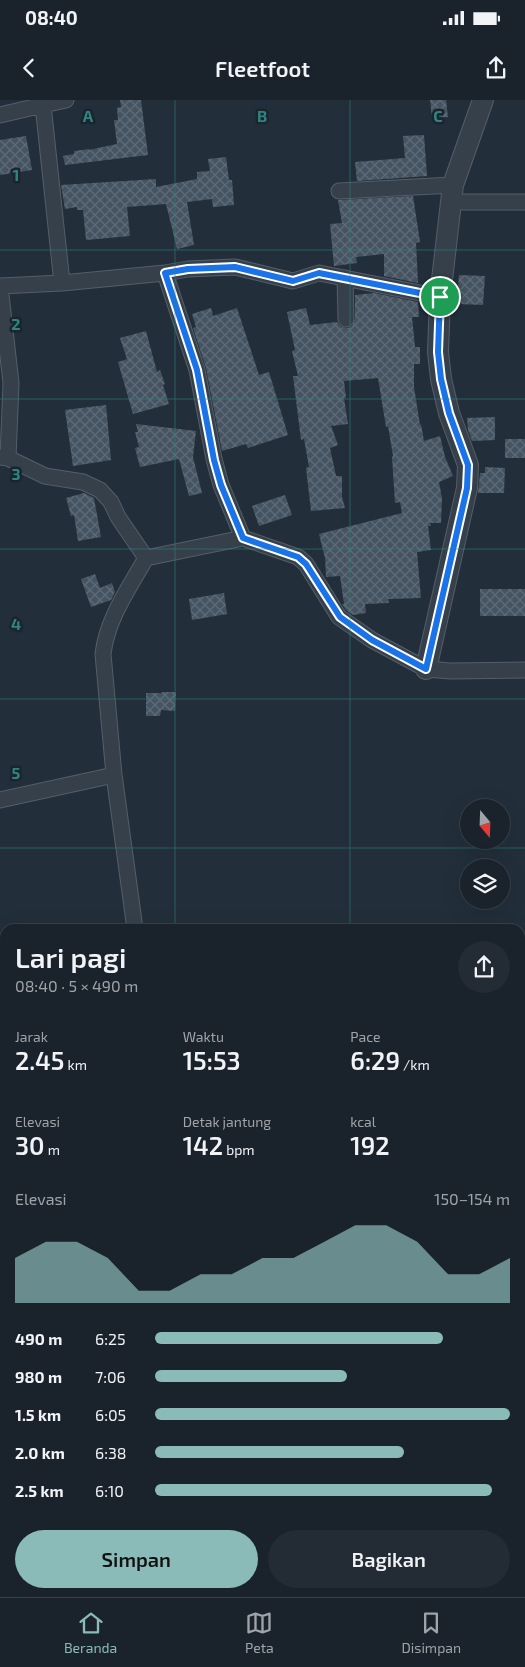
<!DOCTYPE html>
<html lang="id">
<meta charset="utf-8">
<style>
:root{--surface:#1a232c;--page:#232b34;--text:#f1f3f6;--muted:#9fa4a9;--line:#384048;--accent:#8bbbb9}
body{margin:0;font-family:"Exo 2",sans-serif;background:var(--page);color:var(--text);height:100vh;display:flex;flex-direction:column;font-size:19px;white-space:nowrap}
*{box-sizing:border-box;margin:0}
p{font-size:16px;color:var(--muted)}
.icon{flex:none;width:28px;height:28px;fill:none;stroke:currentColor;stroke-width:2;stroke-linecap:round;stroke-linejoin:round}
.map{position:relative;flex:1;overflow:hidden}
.side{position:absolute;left:0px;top:824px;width:525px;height:674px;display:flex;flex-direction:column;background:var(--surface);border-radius:15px 15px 0 0;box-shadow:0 5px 20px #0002,0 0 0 1px var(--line)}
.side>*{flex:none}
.needle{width:32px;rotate:161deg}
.controls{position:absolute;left:460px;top:699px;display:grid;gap:10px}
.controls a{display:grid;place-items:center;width:50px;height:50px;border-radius:50%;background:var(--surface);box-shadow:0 5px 20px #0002,0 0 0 1px var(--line);font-size:25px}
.pin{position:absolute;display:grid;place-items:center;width:42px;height:42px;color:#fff;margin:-21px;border:2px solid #fff;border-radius:50%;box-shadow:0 1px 5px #0007}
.round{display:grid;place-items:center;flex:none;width:52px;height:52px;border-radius:26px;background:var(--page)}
.summary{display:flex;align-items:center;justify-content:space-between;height:85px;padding:0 15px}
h1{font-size:28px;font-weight:600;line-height:38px}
.metrics{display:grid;grid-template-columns:repeat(3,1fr);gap:8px;height:85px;padding:5px 15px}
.metrics div{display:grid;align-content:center}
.metrics b{font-size:25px;font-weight:600}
.metrics small{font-size:14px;font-weight:400}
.metrics p{font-size:14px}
.chart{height:140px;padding:10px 15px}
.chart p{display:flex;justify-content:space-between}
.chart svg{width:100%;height:90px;margin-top:5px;fill:var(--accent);opacity:.7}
.action{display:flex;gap:10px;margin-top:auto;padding:10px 15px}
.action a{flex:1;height:58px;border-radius:30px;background:var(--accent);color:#111;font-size:20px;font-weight:600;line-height:58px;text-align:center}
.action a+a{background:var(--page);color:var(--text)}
ul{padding:0 15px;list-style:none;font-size:16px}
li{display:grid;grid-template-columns:80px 60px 1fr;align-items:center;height:38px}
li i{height:12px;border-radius:6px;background:var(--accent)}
.status{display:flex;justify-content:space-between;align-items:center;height:35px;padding:0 25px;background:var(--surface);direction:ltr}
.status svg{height:14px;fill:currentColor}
header{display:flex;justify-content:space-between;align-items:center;height:65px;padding:0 15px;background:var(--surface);font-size:22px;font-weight:600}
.tab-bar{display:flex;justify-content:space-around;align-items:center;height:70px;border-top:1px solid var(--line);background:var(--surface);font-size:14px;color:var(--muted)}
.tab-bar a{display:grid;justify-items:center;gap:2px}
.tab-bar .active{color:var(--accent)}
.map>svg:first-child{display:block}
</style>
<div class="status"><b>08:40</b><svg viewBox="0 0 49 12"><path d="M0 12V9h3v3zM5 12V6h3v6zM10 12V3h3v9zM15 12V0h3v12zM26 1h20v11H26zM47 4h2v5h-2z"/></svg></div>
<header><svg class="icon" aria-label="back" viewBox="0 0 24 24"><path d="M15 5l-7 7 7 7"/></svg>Fleetfoot<svg class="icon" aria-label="share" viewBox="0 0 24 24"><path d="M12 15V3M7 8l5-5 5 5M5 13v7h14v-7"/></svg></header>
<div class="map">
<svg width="525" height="1497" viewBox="0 0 525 1497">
<defs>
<pattern id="building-cross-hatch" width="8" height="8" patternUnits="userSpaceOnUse" patternTransform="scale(1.25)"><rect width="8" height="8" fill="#465462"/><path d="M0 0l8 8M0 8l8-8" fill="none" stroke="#5e6b77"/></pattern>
</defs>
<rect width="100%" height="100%" fill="#222f3b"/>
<path fill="url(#building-cross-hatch)" d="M120 0H141L148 55 65 65 63 56 74 54V51L89 49V50L117 44 114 20H118L117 8 121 7Z
M430 0H446L448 17 432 18Z
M424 35 427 76 357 81 355 62 405 58 403 36Z
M26 36 32 70 0 75V40Z
M226 57 229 80H232L234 105 213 107 212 99 187 102 194 145 177 149 166 104 127 107 130 136 86 140 83 110H77V107L65 109 61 85 156 79V87L197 79V72L210 71 208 59Z
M413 96 420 142 416 143 418 183 384 176V154L356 157 357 163 334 166 330 124 342 123 338 100Z
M459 175 485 176 483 205 457 204Z
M374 193 418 202 419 217H412L415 247H420V264H414V287L420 325 421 324 424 341 440 336 445 357 453 376 439 382 442 398 441 423H430L431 426H428L431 450 417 452 421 498 388 499 389 503 365 504 366 513 353 515 346 510 342 504H344L340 476 326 477 325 458 319 434 402 413 400 402 395 403 392 357 393 356 388 326 386 327 378 278 344 281 346 298H344L348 324 331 326 338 345 330 348 336 376H342V397L345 408 311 411 306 368 309 367 304 339 301 340 293 276H298L292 251 295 250 287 212 306 208 310 225 337 222 341 227 347 228 351 227 355 219V195Z
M211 208 213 216 237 208 259 275 269 272 288 335 248 348 246 344 222 351 206 268 193 228 196 227 192 214Z
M146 231 157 272 160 270 165 284 163 285 169 304 133 314 118 262 127 259 120 238Z
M106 305 111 360 73 366 65 310Z
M495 317V340L472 341 468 330 467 318Z
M136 324 196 331 193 357 202 393 189 396 179 359 140 367 135 348 139 347 135 332H138Z
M505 339H525V358H505Z
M485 367 505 368 504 393H478L480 373H485Z
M84 393 94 398 101 437 78 441 74 415 71 416 66 398Z
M285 395 292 415 259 426 252 406Z
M95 474 100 488 112 483 115 492 111 500 91 507 81 479Z
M480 489H525V516H480Z
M224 493 227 514 192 520 189 499Z
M162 592H176L175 611 161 610 160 616H146V593H162Z"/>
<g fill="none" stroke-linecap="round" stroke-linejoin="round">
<defs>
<path id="minor" d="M43 5 66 0
M0 15 43 5 62 183
M339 91 453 85
M451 102H525
M165 173 197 270 214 359 221 385 243 438
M345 178 346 219
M0 186 62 183 165 173 188 169 235 167 293 181 319 173 440 197
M0 186 11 283 8 358
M0 357 8 358 45 376 83 382 100 390 111 402 118 417 146 458
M114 675 135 829
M0 700 114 675 103 554C107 519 129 488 146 458L243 438 298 457 306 464 339 517 372 540 426 569 451 571 525 570
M0 1408 5 1407
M49 1492 50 1497
M230 1492V1497
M99 1497 131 1492"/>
<path id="tertiary" d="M426 569 467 388 468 365 449 313 441 279 438 252 440 197 453 85 483 0"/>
</defs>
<use href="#minor" stroke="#545e69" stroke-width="17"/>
<use href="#tertiary" stroke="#545e69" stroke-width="22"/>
<use href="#minor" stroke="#36404b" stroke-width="15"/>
<use href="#tertiary" stroke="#36404b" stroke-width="20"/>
</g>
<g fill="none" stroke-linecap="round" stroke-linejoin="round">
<defs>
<path id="route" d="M235 167 293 181 319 173 440 197 438 252 441 279 449 313 468 365 467 388 426 569 372 540 340 517 306 464 298 457 243 438 221 385 214 360 197 270 165 173 188 169Z"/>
</defs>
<use href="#route" stroke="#fff" stroke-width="10"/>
<use href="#route" stroke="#1a73e8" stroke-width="6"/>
</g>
<path fill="none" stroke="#2f8480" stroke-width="1" stroke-opacity="0.55" d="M175 0V829M350 0V829M0 150H525M0 299H525M0 449H525M0 599H525M0 748H525M0 898H5M520 898H525M0 1048H5M520 1048H525M0 1198H5M520 1198H525M0 1347H5M520 1347H525M175 1492V1497M350 1492V1497"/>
<g font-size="16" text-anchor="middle" font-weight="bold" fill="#2f8480" stroke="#1b2530" stroke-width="5" stroke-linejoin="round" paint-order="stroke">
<text x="88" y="22">A</text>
<text x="262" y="22">B</text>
<text x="438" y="22">C</text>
<text x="16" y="81">1</text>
<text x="16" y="230">2</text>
<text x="16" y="380">3</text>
<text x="16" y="530">4</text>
<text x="16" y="679">5</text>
</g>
</svg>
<div class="controls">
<a><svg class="needle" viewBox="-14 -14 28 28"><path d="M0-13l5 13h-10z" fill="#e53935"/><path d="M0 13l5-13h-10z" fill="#9fa4a9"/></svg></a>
<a><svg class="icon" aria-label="layers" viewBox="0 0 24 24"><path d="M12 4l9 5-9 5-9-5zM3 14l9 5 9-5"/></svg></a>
</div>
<div class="pin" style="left:440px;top:197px;background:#1e9e55"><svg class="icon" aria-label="arrive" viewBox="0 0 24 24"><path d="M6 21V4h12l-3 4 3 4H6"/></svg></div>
<section class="side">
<div class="summary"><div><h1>Lari pagi</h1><p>08:40 · 5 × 490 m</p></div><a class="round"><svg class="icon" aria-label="share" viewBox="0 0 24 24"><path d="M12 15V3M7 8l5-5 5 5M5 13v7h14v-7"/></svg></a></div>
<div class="metrics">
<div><p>Jarak</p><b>2.45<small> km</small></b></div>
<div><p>Waktu</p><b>15:53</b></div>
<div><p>Pace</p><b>6:29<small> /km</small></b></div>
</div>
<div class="metrics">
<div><p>Elevasi</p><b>30<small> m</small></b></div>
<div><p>Detak jantung</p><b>142<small> bpm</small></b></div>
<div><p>kcal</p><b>192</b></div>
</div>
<div class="chart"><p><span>Elevasi</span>150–154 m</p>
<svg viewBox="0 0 160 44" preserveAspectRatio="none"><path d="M0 44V22L10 14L20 14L30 22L40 38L50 38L60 30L70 30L80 22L90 22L100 14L110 6L120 6L130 14L140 30L150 30L160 22V44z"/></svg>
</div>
<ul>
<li><b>490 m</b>6:25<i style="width:81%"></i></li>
<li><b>980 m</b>7:06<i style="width:54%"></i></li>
<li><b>1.5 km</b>6:05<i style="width:100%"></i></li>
<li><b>2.0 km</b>6:38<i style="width:70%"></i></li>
<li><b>2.5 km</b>6:10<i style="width:95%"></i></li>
</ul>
<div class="action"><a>Simpan</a><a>Bagikan</a></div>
</section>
</div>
<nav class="tab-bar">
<a class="active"><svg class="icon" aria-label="home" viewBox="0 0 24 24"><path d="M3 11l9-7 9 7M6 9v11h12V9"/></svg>Beranda</a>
<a><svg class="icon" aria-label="map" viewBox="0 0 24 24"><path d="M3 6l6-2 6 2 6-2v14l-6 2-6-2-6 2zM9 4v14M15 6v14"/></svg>Peta</a>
<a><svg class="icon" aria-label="saved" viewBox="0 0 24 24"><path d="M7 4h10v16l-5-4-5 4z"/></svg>Disimpan</a>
</nav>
